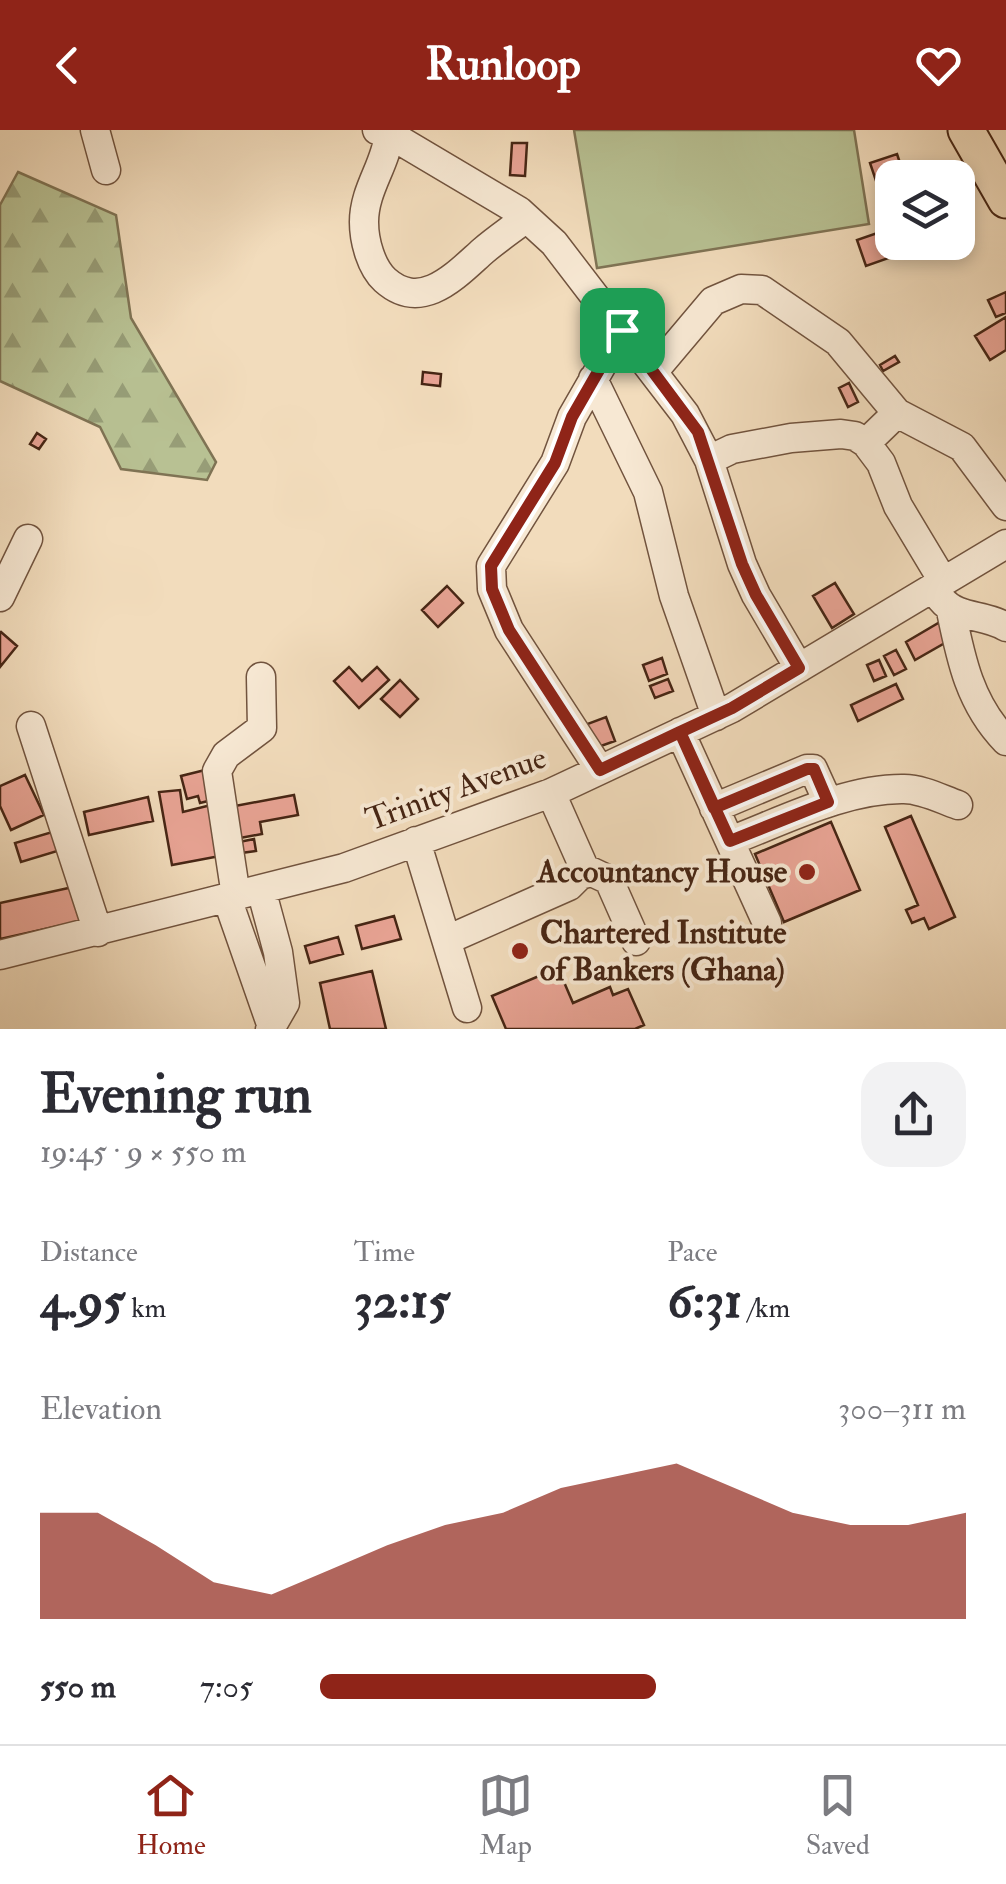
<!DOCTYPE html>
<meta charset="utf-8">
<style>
:root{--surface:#fff;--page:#f2f2f3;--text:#2b2b33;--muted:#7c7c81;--line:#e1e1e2;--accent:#8f2418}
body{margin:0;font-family:"IM FELL Double Pica",serif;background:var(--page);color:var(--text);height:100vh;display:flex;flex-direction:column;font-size:38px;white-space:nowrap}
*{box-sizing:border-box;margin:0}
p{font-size:32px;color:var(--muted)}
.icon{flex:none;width:55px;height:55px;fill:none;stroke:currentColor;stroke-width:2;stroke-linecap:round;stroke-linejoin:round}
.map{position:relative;height:899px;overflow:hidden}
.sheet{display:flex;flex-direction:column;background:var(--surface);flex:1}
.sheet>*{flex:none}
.buttons{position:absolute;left:875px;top:30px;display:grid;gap:20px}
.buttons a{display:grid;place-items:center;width:100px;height:100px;border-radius:20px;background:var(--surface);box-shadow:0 5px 15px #0003;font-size:50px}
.pin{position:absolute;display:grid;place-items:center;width:85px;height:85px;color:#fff;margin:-42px;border-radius:20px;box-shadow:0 5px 15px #0006}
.round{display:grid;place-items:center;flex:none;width:105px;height:105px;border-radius:30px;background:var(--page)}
.overview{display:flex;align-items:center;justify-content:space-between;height:170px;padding:0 40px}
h1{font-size:55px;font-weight:700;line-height:75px}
.figures{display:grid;grid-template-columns:repeat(3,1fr);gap:15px;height:170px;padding:10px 40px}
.figures div{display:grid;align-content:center}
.figures b{font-size:50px;font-weight:700}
.figures small{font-size:28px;font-weight:400}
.figures p{font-size:28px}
.chart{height:280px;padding:20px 40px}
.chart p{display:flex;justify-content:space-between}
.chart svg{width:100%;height:180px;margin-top:10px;fill:var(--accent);opacity:.7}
ul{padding:0 40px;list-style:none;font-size:32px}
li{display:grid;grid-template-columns:160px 120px 1fr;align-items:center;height:75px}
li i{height:25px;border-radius:12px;background:var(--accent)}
header{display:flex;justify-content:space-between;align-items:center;height:130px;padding:0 40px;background:var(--accent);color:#fff;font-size:45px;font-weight:700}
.tab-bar{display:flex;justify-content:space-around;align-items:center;height:140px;border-top:2px solid var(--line);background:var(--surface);font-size:28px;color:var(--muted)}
.tab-bar a{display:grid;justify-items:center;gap:5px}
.tab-bar .on{color:var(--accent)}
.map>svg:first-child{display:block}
</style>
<header><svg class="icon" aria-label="back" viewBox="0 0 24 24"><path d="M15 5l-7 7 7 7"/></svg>Runloop<svg class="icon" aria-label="heart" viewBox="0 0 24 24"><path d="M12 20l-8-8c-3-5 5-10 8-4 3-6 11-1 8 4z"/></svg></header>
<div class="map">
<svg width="1006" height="899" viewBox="0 0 1006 899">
<defs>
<pattern id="forest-firs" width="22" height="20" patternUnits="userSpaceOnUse" patternTransform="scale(2.5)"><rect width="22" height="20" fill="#b8c193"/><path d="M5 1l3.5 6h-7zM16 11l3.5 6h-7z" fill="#979d77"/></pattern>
</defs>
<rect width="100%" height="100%" fill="#f2dcbc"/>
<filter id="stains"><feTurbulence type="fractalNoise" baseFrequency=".002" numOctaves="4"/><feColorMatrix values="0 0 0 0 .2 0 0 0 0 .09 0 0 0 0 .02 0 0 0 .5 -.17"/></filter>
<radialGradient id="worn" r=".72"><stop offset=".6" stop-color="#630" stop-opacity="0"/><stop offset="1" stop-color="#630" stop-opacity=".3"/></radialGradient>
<path fill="#b8c193" stroke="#7f7354" stroke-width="2.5" d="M574 0H854L869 94 597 138Z"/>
<path fill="url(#forest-firs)" stroke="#7f7354" stroke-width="2.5" d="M18 42 116 85 131 188 216 332 207 350 121 339 100 297 0 251V75Z"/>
<path fill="#e9a495" stroke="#462514" stroke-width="2.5" d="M512 13H527L525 46 510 45Z
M897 24 905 48H892V112L928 114 866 136 857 110 892 98 870 33Z
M1006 162V183L996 187 988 170Z
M1006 187V220L990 230 975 206Z
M895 226 899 232 883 241 880 235Z
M423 242 441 244 440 256 422 254Z
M849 253 858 272 848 277 839 258Z
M37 303 46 309 39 319 30 314Z
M835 453 854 484 832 498 813 466Z
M447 456 463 473 438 497 422 480Z
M940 492 950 510 915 530 906 512Z
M1 502 17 516 0 537V503Z
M896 520 906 539 894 545 884 526Z
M662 528 667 544 649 551 643 535Z
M879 530 886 546 874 551 867 535Z
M349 537 362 551 377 537 389 550 359 578 334 551Z
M668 549 673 561 655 568 650 556Z
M400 550 418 569 400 587 381 569Z
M896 554 903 569 858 591 851 575Z
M606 587 615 611 598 617 582 596Z
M209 639 216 669 200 673 198 666 187 669 181 646Z
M25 645 44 685 11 700 0 676V656Z
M180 660 183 682 211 675 220 726 172 735 159 662Z
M294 665 298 685 260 692 262 704 240 708 235 676Z
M148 667 153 691 89 705 84 682Z
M911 686 955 787 929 799 924 788 912 793 906 780 918 775 885 697Z
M831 692 860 760 784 792 755 724Z
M59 700 64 719 21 732 15 713Z
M254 709 256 721 241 723 239 712Z
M73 757 81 791 0 809V773Z
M394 786 401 809 362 819 356 796Z
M338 807 343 824 310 833 305 816Z
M558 838 573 873 610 857 613 865 628 859 644 895 635 899H506L492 866Z
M372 841 386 899H330L320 853Z"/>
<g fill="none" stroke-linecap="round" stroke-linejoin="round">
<defs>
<path id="minor" d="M95 0 106 40
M377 0 389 4C386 35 364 59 364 92 364 111 371 137 385 150 422 183 456 145 483 121 497 109 512 99 526 88
M390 0 389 4 519 81 554 113 685 284 709 330 732 319 791 308 841 304 855 306 866 313 881 333 898 376 943 451
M654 241 713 171 741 159 762 160 838 212 897 283
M593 249 648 362 674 466 716 586
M866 313 897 283 962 317 1006 376
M709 330 742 434 756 465 799 538
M0 467 28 409
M941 469C958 490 984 483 1006 497
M951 481C961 530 970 574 1006 611
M31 596 98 802
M680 602 767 793
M600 640 509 500 492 459 491 436 555 333 572 287 622 200
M714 678 807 639H813L828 672
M416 711 467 878
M730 711C783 691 846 658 904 659 922 659 941 669 958 675
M580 745 592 742 609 750 636 811
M261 759 278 822 285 873 270 899
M236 766 217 641 226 625 262 598 261 547
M227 768 271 894
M447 810 569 756 580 745 582 733 551 663
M0 825 344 738 551 663 732 578 1006 414"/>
<path id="major" d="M966 0 1006 70"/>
</defs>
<use href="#minor" stroke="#71533e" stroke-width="31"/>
<use href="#major" stroke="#462514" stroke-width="39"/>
<use href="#minor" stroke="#f7e8d3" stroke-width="28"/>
<use href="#major" stroke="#f2dcbc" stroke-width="35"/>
</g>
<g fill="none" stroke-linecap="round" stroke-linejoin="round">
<defs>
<path id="route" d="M622 200 572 287 555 333 491 436 492 459 509 500 600 640 680 602 714 678 807 639H814L828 672 730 711 680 602 732 578 799 538 756 465 742 434 698 302 622 200"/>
</defs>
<use href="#route" stroke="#fff" stroke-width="20"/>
<use href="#route" stroke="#8f2418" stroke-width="12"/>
</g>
<g fill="#8f2418" stroke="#f7e8d3" stroke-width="4">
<circle cx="807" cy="742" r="10"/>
<circle cx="520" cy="821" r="10"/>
</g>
<g text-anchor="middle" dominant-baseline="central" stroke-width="8" stroke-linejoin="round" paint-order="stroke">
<g font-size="32" fill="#462514" stroke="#f7e8d3">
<text transform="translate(456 659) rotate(-20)">Trinity Avenue</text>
</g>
<g font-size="32" font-weight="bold" fill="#462514" stroke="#f7e8d3" text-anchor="end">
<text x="787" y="742">Accountancy House</text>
<text x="540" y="803" text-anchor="start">Chartered Institute<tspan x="540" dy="37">of Bankers (Ghana)</tspan></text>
</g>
</g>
<rect width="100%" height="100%" filter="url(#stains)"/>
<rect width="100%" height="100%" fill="url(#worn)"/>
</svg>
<div class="buttons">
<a><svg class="icon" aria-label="layers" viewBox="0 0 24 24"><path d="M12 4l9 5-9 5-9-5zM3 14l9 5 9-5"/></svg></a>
</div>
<div class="pin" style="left:622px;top:200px;background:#1e9e55"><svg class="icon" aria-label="arrive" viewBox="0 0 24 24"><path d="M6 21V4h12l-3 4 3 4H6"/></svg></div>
</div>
<section class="sheet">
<div class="overview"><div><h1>Evening run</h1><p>19:45 · 9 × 550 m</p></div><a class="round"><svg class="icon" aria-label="share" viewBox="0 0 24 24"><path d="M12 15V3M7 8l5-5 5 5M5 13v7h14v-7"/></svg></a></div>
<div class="figures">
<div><p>Distance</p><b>4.95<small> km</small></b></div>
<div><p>Time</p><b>32:15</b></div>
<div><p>Pace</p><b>6:31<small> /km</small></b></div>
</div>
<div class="chart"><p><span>Elevation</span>300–311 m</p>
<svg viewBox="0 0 160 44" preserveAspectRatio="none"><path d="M0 44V18L10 18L20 26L30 35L40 38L50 32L60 26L70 21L80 18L90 12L100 9L110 6L120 12L130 18L140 21L150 21L160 18V44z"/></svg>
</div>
<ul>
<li><b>550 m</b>7:05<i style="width:52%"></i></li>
</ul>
</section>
<nav class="tab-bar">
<a class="on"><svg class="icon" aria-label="home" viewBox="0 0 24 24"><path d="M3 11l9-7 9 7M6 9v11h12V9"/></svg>Home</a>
<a><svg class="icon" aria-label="map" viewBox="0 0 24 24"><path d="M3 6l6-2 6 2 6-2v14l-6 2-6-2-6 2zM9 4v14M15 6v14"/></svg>Map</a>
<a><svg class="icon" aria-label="saved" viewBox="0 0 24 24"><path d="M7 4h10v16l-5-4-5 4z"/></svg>Saved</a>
</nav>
